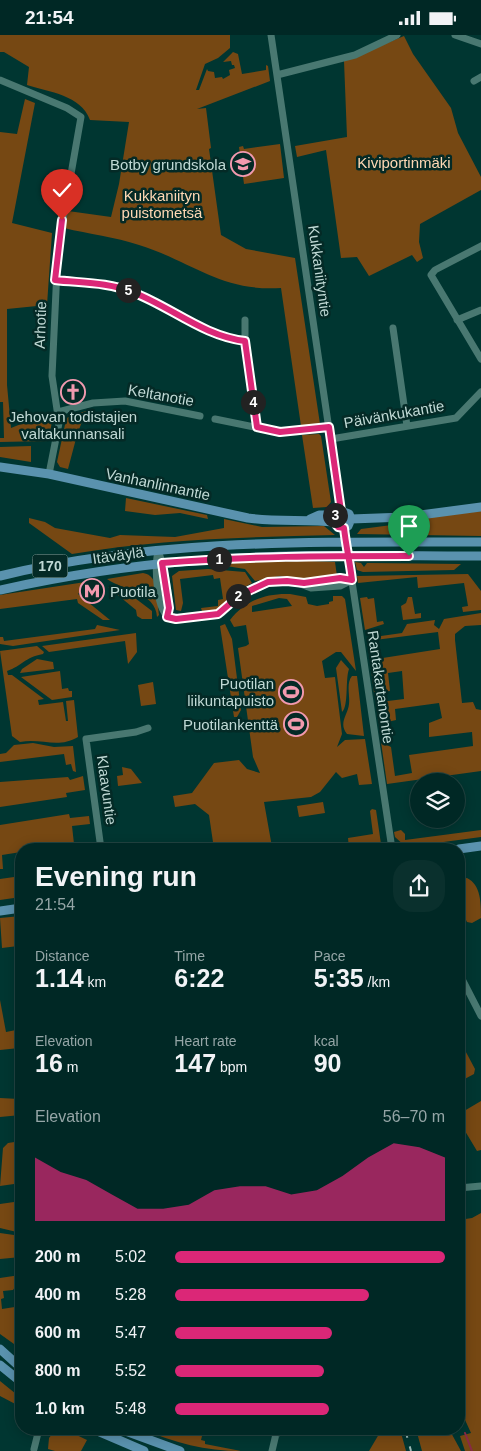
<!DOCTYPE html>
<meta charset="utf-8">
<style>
:root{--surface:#002825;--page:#0a302d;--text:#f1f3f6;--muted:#95a6a7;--line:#224442;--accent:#db2777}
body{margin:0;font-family:Arial,sans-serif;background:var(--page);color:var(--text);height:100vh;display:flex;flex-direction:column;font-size:19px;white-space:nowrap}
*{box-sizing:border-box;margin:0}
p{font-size:16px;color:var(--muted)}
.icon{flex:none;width:28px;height:28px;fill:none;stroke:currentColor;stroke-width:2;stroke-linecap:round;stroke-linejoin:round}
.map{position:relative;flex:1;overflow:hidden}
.sheet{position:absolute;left:15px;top:808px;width:450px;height:592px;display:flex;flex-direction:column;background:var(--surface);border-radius:20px;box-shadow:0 2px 12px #0003,0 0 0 1px var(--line)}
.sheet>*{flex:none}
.fabs{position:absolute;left:410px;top:738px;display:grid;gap:10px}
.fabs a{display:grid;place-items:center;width:55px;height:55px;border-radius:50%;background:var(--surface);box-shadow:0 2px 12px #0003,0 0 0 1px var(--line);font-size:25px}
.pin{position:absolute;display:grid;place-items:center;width:42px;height:42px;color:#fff;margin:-51px -21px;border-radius:50% 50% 50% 0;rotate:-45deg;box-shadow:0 0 5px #0007}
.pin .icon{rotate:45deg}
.km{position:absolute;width:25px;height:25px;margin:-12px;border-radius:50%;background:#222;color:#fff;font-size:14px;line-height:25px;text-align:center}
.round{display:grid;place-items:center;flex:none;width:52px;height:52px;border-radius:20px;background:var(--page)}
.summary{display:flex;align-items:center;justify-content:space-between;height:85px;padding:0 20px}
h1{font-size:28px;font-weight:800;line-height:38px}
.stats{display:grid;grid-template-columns:repeat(3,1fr);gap:8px;height:85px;padding:5px 20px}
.stats div{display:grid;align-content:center}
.stats b{font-size:25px;font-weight:800}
.stats small{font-size:14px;font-weight:400}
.stats p{font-size:14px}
.chart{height:140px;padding:10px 20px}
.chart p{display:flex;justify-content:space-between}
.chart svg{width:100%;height:90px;margin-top:5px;fill:var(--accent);opacity:.7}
ul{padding:0 20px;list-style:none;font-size:16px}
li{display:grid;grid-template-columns:80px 60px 1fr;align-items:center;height:38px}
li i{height:12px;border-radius:6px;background:var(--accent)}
.status{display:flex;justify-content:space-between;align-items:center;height:35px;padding:0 25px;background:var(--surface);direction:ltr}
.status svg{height:14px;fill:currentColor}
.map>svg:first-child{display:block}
</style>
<div class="status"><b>21:54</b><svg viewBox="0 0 49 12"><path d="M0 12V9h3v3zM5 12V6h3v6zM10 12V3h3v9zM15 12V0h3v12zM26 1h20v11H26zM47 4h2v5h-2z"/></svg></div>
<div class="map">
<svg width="481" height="1416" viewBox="0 0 481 1416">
<rect width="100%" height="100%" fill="#003631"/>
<path fill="#764813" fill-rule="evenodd" d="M0 0H230V13L218 23 205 29 196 55H199L207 34 208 36 214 37 215 43 222 42 223 44 230 40 229 35 235 33 234 30H232L231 26 223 27 233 17 238 19 242 39 266 35V30L268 31 270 46 197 74 206 73 211 113 209 114 221 200 246 214 295 223 320 389 301 391 281 253C221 257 191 226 139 210 115 202 89 199 64 193L68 176 111 182 119 149 129 87 90 85C81 60 49 57 27 50L29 32 4 17H0Z
M404 1 413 19 451 73 458 98 481 142V155L420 189 419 207 423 223 417 227 412 220 369 241 357 222 341 223 326 115 297 122 295 111 347 102 344 26Z
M25 64 35 68 12 188 52 198 47 270 7 274V350L11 393 51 377 52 387 48 406 0 407V403H4L3 367H0V97L17 99Z
M280 109 284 143 244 149 239 112 243 111 244 114Z
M86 376 77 400 68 434 60 432 57 427 66 385 68 382Z
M319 399 321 401 331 467 327 472 313 473 302 400Z
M31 411V427L0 422V412Z
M126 463 207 480 208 484 180 478 155 480 125 476Z
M481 476V501L357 499 361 494 392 490V487Z
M29 483 45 487 55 493 110 503 120 500 175 502 224 493V484L262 492 324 491 335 500C247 502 159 504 72 519L29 488Z
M309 526 335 527 337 541 307 545 280 541 255 546 245 534 226 531V527Z
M355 527 361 528 364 532 367 528 461 529 454 535 363 537 357 535Z
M208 534 245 537 252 548 234 558 217 575 202 576 201 573 218 571V565L223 564 220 543 214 544 213 540 180 544 183 568 181 576 176 575 172 541 179 536Z
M143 538C160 540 157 566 159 580L157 582C156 557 122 555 107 544Z
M468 539 481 556V575L463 577 462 572 468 571 464 548 418 553 417 542 358 548 357 541Z
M92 546 95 548 84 552 78 559 110 585H103L78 568 77 564 0 574V560Z
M108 552 131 560 152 576V584H142L137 581 136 575Z
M290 559 306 562 308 569 317 571 329 569V567L333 566V561H342L345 564 356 636 341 617H336L322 626 325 643 335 642 342 699 337 712 345 705 365 704 372 749 359 750 357 739 342 743 336 737 320 757 311 762 264 767 272 812 264 814H214L209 780 195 769 175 772 173 761 192 758 214 728 239 725 247 734 260 738 253 722 238 613 246 611 249 609 246 590 234 592 230 585C245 566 265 558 290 559ZM279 563 287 564 292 571 252 577V571Z
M367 562 368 564 374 563 377 587 383 586 384 589 365 595 360 563Z
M408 562H412L415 579 421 578V583L403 585 401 571 406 568Z
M481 578V590L465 591 455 599V605L462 668 473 667 476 674 481 675V736L387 749 381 707 391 712 395 741 412 738 409 720 473 711 472 697 429 702V688L442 683 439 668 395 674 396 685 379 689 376 663 379 662 380 667 404 664 402 636 388 638 390 656 374 658 370 625 440 614 438 597 367 606V603L402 598 407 589 435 585 434 590 439 594 444 584Z
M225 589 232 604 241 675 237 682H234L220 591Z
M97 590 120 595 13 611 0 609V602H3L4 606 95 594Z
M136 598 137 617 128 629 125 606 49 617 42 611Z
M37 611 44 617 43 619C25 622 22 631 7 636L8 640H12L44 664 38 665 39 670 63 667 66 686H68L66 666 74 665 78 702C58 714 42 703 20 707L12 701 0 616Z
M37 624 53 627 54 634 20 638 22 634Z
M341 625 349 634C345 645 349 671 342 677L336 633Z
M60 636 62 654 68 653 69 656H72V662L52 665 21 642Z
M357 641 364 701 347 699C338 688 348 680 349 669 350 660 346 648 352 641Z
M153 647 156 669 141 671 138 650Z
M33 708 54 712 73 711 76 737 73 736 71 729 66 730 64 719 0 727V719L6 718 14 710Z
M122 732 131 734 142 748 118 751 117 741 123 740Z
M83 741 85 755 66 758 67 762 0 772V747L68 742 70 745Z
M323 767 325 778 299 782 297 771Z
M372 774 376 775 381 809 379 814H349L348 803 373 799 370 776Z
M69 779 70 783 89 781 90 789 72 791 74 809 21 814V817L2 820 3 834H0V790Z
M401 795 405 799V805L481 795V802L406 812 395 802 394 797Z
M21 841V862L0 865V844Z
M467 843C481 850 481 868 481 883L472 888 467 887 459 871V844Z
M21 881V892L16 893 18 911 2 913 0 883Z
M0 965 6 997 21 994 17 996 19 1013 0 1015Z
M459 1004 475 1034 474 1039 459 1047Z
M0 1063 19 1064 21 1067V1080L0 1082Z
M481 1066V1115L477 1116 459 1086V1079Z
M21 1106V1148L0 1151 3 1113 8 1108Z
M21 1166V1198L0 1193V1169Z
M481 1178V1416H465L460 1401 471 1398 461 1376H459V1185L472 1183Z
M0 1198 21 1201V1222L0 1224Z
M21 1231V1254L17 1249 13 1255 3 1256 4 1263 1 1264 2 1274 21 1271V1314L0 1299V1243L20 1240 19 1232Z
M0 1346 21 1363V1372L0 1361Z
M56 1394H64L87 1405 81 1416H55L48 1414 49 1403Z
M142 1394H178L202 1401 201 1405 205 1406V1409L241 1416C205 1416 175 1408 142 1394Z
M382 1394H400L406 1416H369Z
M416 1394H449L461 1416H422Z"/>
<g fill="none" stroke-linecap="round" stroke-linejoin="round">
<path stroke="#882948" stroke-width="2" d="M465 1398 472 1416"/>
<path stroke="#497871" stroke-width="7" d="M271 0 341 476
M455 0 481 9
M277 40 355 20 397 0
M0 45 67 73 81 82 58 213 52 341 59 388 49 439
M474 46 481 42
M481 211 435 235 431 240 481 324
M55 245C80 248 108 247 132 256 170 271 203 301 245 306L257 392
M457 285 481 275
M393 293 407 391
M245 306V285
M58 377 93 368 125 366 200 381
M215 384 279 397 329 392
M331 404 456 383 481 357
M344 493 392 814
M158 515C155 531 155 576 171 584L222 578 240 560 267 547H295L311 553 340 551 352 545
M158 515C165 535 171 562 167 582
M304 548 340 543 352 545
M101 814 86 704 136 697 148 693
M459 938 481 981
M459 1153 481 1151
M34 1414 39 1394
M272 1416 276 1399 280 1397"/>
<path stroke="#5a92ae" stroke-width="9" d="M0 432 49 439 248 483C277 487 306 484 334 487
M310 484 319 480H335
M351 484 405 482 481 472
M334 487 335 480 341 476 349 479 351 484
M334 487C337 493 343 495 348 491L351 484
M0 541C158 503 320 507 481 507
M0 555C63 541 127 531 192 526 288 518 385 521 481 521
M459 814 481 811
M0 876 21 873
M0 1314 21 1333
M0 1330 21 1347
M93 1394 144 1416
M120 1394 180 1416"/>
<path stroke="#9bb9b5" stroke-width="2" stroke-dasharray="9 9" stroke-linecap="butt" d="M405 1394 411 1416"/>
</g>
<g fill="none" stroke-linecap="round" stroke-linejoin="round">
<defs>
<path id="route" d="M62 185 55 245C80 248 108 247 132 257 170 271 203 301 245 306L257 392 280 397 329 392 341 476 335 480 334 487 338 492 344 493C346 511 350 528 352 545L340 543 304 548 287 546 268 547 240 560 218 579 176 584 167 582 169 573 162 528C245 521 327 521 409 521"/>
</defs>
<use href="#route" stroke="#fff" stroke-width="10"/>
<use href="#route" stroke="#db2777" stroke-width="6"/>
</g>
<defs>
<symbol id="school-ring" viewBox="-11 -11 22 22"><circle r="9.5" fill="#042a26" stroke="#f29aaf" stroke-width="1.5"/><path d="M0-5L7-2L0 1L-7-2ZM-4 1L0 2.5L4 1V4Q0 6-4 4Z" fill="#f29aaf"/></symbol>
<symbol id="church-ring" viewBox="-11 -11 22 22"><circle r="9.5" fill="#042a26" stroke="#f29aaf" stroke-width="1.5"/><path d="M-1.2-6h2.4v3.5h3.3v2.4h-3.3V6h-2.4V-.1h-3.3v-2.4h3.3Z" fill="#f29aaf"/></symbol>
<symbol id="metro-ring" viewBox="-11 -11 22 22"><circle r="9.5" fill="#042a26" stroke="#f29aaf" stroke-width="1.5"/><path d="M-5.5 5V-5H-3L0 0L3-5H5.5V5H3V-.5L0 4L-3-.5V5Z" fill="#f29aaf"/></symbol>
<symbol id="stadium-ring" viewBox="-11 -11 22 22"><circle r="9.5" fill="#042a26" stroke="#f29aaf" stroke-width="1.5"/><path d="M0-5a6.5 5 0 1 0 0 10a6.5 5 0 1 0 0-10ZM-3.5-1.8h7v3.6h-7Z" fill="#f29aaf"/></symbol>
</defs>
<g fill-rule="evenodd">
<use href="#school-ring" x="229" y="115" width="28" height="28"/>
<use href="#church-ring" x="59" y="343" width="28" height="28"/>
<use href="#metro-ring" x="78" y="542" width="28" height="28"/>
<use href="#stadium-ring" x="277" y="643" width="28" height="28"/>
<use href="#stadium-ring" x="282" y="675" width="28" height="28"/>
</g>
<g text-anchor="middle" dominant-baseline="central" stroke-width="5" stroke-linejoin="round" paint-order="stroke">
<rect fill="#042a26" stroke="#88a4a0" stroke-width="1" x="32.5" y="519.5" width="35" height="23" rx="4"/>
<g font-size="14" font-weight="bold" fill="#c0d9d5">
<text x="50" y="531">170</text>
</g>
<g font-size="15" fill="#ffd8b4" stroke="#042a26">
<text x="404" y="127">Kiviportinmäki</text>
<text x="162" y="160">Kukkaniityn<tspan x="162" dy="17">puistometsä</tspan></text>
</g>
<g font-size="15" fill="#c0d9d5" stroke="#042a26" text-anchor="end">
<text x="226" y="129">Botby grundskola</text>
<text x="73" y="381" text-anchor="middle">Jehovan todistajien<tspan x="73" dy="17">valtakunnansali</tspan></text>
<text x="110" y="556" text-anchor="start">Puotila</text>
<text x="274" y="648">Puotilan<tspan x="274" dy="17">liikuntapuisto</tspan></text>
<text x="278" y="689">Puotilankenttä</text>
</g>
<g font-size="15" fill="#c0d9d5" stroke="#042a26">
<text transform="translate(320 236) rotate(82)">Kukkaniityntie</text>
<text transform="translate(40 290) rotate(-88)">Arhotie</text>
<text transform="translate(161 360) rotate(10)">Keltanotie</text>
<text transform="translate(394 379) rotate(-10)">Päivänkukantie</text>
<text transform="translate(158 449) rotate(12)">Vanhanlinnantie</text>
<text transform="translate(118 520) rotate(-8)">Itäväylä</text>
<text transform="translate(381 652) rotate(82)">Rantakartanontie</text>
<text transform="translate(107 755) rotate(82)">Klaavuntie</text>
</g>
</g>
</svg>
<div class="fabs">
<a><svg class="icon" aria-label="layers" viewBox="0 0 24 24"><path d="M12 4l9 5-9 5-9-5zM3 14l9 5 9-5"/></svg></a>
</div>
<div class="pin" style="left:409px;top:521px;background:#1e9e55"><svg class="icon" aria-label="arrive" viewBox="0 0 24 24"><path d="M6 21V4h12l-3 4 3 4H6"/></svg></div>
<div class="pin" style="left:62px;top:185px;background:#d93025"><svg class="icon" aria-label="check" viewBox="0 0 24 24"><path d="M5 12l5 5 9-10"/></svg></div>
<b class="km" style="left:219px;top:524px">1</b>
<b class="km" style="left:238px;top:561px">2</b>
<b class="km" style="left:335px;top:480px">3</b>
<b class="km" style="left:253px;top:367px">4</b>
<b class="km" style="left:128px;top:255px">5</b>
<section class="sheet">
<div class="summary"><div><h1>Evening run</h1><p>21:54</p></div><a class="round"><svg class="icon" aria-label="share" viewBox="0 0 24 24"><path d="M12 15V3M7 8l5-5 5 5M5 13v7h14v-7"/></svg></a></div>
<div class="stats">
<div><p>Distance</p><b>1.14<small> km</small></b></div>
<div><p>Time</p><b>6:22</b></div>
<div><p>Pace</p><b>5:35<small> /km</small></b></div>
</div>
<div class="stats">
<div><p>Elevation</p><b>16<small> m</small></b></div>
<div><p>Heart rate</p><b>147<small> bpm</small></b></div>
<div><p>kcal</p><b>90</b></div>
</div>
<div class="chart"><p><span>Elevation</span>56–70 m</p>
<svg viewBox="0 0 160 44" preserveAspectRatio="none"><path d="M0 44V13L10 20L20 24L30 31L40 38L50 38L60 36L70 29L80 27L90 27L100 31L110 29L120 22L130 13L140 6L150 8L160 13V44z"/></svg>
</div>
<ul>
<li><b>200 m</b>5:02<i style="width:100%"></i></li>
<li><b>400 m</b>5:28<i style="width:72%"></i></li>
<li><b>600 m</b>5:47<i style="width:58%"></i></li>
<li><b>800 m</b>5:52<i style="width:55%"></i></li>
<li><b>1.0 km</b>5:48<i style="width:57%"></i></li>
</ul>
</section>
</div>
